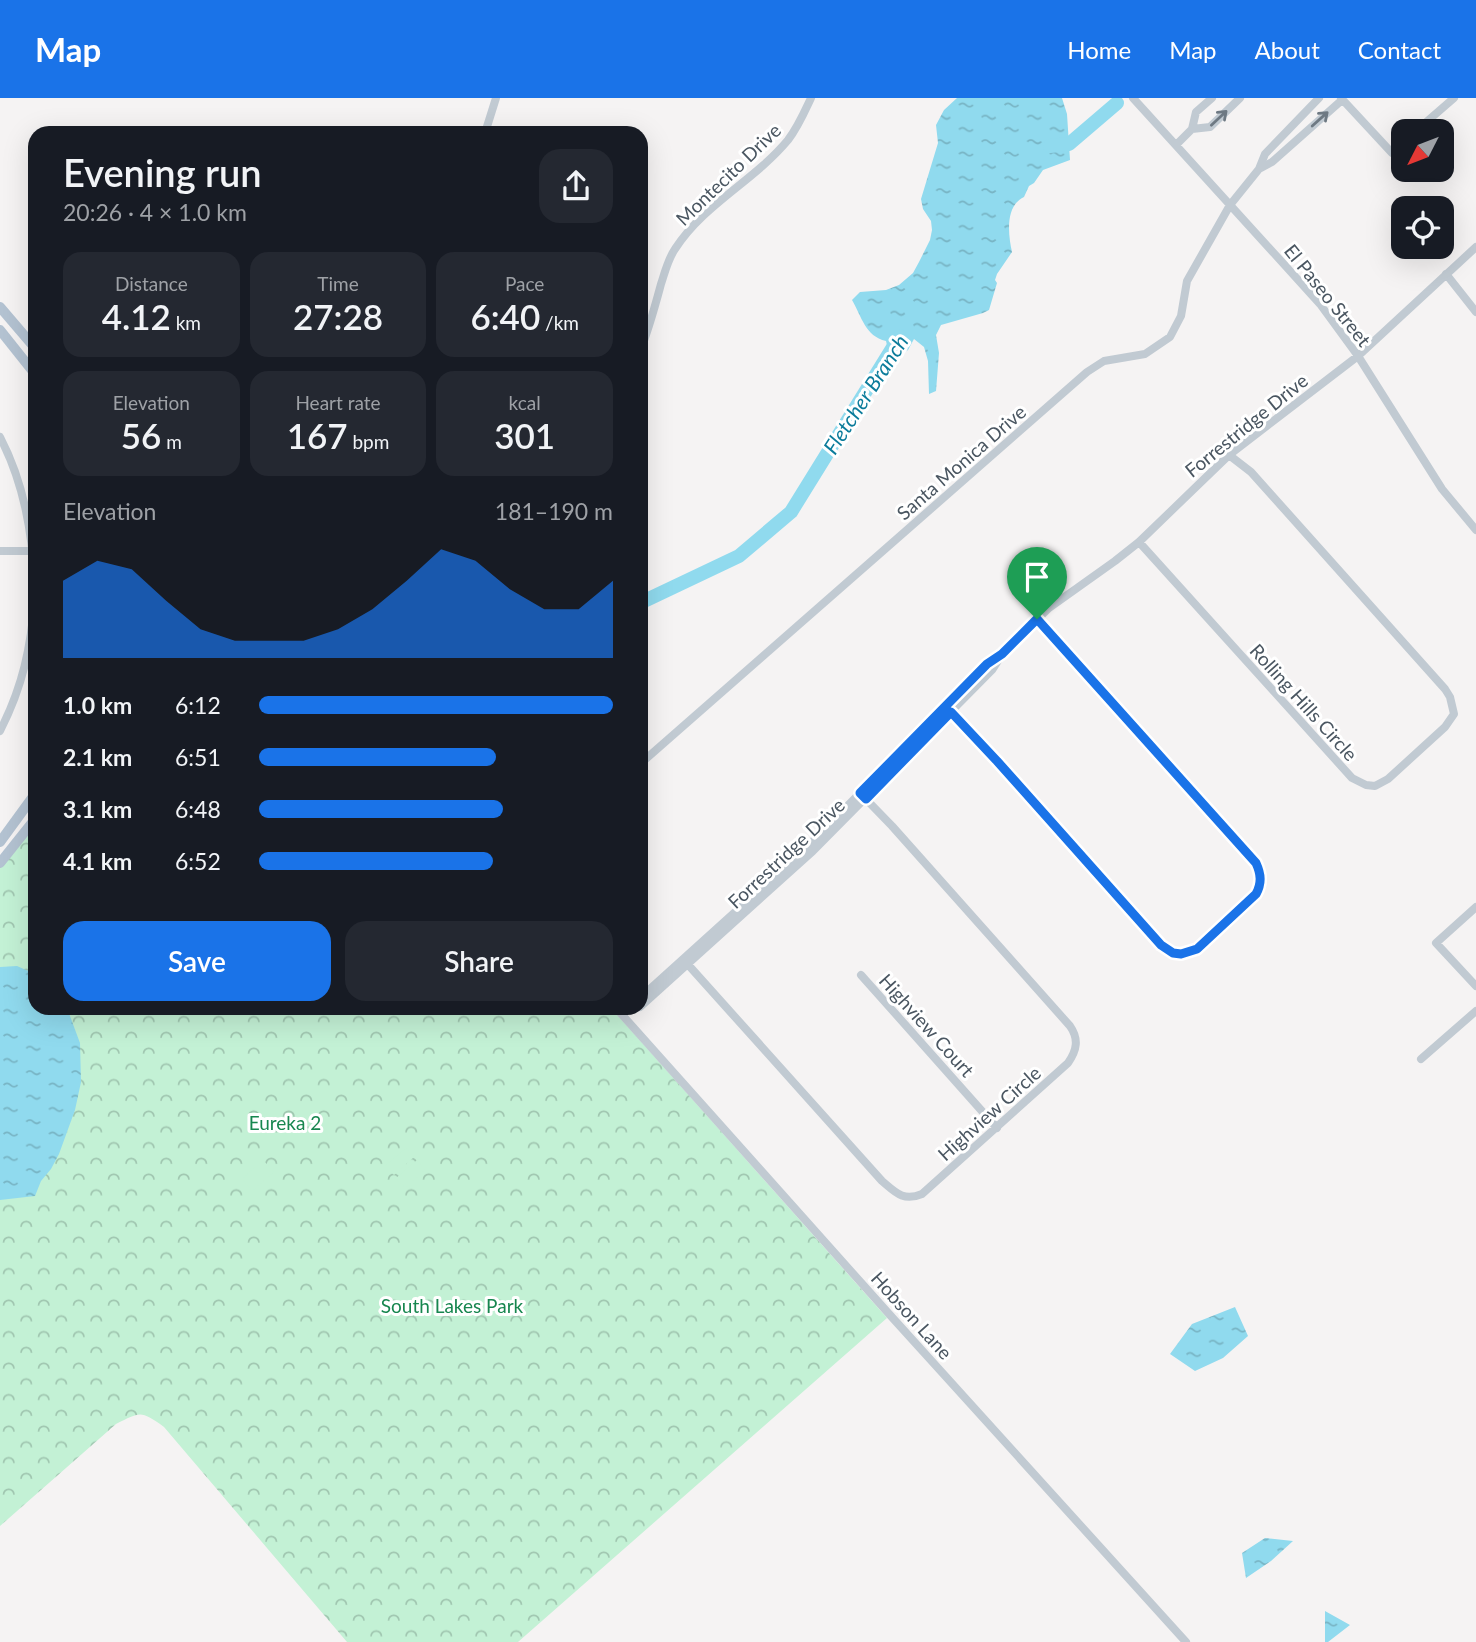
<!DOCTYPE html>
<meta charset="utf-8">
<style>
:root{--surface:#171b24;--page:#242831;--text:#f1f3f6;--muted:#9ea1a6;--accent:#1a73e8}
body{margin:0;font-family:Lato,sans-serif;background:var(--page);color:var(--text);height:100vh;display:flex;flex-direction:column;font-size:26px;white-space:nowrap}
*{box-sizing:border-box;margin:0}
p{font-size:23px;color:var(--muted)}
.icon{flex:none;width:38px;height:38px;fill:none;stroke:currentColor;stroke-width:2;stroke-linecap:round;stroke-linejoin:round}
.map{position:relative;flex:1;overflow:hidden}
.details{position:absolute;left:28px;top:28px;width:620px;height:889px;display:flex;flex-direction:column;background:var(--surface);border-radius:21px;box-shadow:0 7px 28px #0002}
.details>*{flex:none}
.needle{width:46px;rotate:228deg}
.controls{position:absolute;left:1391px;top:21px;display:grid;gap:14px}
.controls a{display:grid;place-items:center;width:63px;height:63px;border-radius:14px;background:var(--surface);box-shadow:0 7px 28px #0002;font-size:35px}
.pin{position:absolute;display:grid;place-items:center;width:60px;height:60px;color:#fff;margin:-72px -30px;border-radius:50% 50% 50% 0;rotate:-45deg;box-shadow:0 0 7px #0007}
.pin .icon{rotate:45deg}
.round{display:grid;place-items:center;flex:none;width:74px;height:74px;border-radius:21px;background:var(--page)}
.overview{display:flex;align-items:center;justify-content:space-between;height:119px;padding:0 35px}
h1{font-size:38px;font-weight:600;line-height:52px}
.metrics{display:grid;grid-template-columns:repeat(3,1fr);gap:10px;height:119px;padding:7px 35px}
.metrics div{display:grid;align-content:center;border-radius:18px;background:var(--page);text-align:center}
.metrics b{font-size:35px;font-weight:600}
.metrics small{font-size:19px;font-weight:400}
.metrics p{font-size:19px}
.chart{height:196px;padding:14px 35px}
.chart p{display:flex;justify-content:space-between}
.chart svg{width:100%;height:126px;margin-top:7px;fill:var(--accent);opacity:.7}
.cta{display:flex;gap:14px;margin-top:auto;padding:14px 35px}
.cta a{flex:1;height:80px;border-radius:21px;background:var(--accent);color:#fff;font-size:28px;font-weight:600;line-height:80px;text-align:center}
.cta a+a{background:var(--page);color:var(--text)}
ul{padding:0 35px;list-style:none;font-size:23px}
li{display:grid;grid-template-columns:112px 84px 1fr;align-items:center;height:52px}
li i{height:18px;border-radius:9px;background:var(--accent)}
header{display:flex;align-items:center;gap:42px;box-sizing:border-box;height:98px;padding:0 35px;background:var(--accent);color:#fff}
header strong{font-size:33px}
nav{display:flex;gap:38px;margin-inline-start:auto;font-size:24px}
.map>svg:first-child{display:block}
</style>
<header>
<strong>Map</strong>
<nav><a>Home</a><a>Map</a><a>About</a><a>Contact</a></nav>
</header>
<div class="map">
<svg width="1476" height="1544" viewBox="0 0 1476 1544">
<defs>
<pattern id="park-crowns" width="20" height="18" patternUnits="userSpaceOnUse" patternTransform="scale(1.75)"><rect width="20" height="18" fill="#c3f1d5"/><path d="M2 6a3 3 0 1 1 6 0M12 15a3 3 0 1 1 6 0" fill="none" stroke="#a0c6b0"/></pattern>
<pattern id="water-ripples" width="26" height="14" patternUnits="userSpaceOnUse" patternTransform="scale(1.75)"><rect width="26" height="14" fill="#90daee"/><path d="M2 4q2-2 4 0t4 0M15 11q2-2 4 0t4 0" fill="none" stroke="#78b4c4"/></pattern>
</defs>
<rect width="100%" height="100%" fill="#f5f3f3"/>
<path fill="url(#park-crowns)" d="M35 720V910H611L887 1220 518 1544H347L164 1329C140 1312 141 1314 116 1326L0 1428V762Z"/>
<path fill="#c3f1d5" d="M406 1050 414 1059 394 1077 385 1068Z
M263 1062 274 1074 252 1093 242 1081Z
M417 1062 425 1072 405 1090 396 1080Z"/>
<path fill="url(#water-ripples)" d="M957 0H1062L1067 16 1070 62 1043 72 1034 85 1029 88 1024 99C1005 108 1008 136 1012 154L997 176 995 182 997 185 989 212 983 215 941 227 936 237 939 255 936 293 929 296 928 263 924 249 914 241 908 252 891 264 886 243C865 238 862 219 852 202L860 194 886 192 899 187 913 175 919 164 930 142 932 132 931 123 923 111 921 101 938 45 936 27 944 12Z
M17 868 35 876V910H67L80 945 81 984 75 1012 59 1056 51 1071 41 1083 35 1098 0 1102V869Z
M1235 1209 1248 1238 1223 1260 1195 1273 1170 1256 1192 1226Z
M1265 1440 1293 1443 1271 1463 1246 1480 1242 1455Z
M1325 1513 1350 1527 1328 1544H1325Z"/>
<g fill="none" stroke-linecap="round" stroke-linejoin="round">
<path stroke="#90daee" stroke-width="14" d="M1050 48 1069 46 1117 5
M640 505 739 458 791 414 900 238"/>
<path stroke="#c1cad2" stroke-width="8" d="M1133 0 1320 206 1358 258 1442 391 1476 432
M1341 0 1392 55 1404 45
M1192 31 1210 29 1240 0
M1416 33 1454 0
M485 35 496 0
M1176 47 1192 31 1196 14 1212 0
M1259 71 1272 64 1342 2
M1446 176 1476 214
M640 253C649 231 655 208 661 186 665 174 668 161 675 151 704 106 754 83 788 42 798 29 804 15 811 0
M0 339C24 385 32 434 35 485
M1139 444 1352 680 1366 687 1375 688 1388 681 1445 629 1454 616 1450 599 1445 591 1251 374 1229 357
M0 453H33
M946 609 997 663 1161 847 1173 855 1181 856 1197 851 1256 796 1260 789V779L1256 765 1036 521
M0 633C23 588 31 549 35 499
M640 666 1087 274 1104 263 1145 256 1170 239 1181 218 1187 183 1230 107 1259 71 1265 56 1319 0
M1476 809 1436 845 1476 888
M683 861 882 1083C895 1094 903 1104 922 1096L1068 965C1077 952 1079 941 1070 928L892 728 860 695
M861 877 997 1030
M640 900 807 749 987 566 1002 556 1049 510 1115 463 1139 444 1229 357 1358 258 1476 149
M640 909 813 753 992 572 1001 558
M616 910 890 1217 1186 1544
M1421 961 1476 913"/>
<path stroke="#b3c2d1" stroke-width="10" d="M0 209 35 250
M0 232 35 276
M0 744 35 696
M0 765 35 721"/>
</g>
<defs><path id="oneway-shaft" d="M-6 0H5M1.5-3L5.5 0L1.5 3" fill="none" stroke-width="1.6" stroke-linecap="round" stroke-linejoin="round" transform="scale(1.75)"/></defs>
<g stroke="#6e7983">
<use href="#oneway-shaft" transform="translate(1219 20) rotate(-43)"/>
<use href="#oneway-shaft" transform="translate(1320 21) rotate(-42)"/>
</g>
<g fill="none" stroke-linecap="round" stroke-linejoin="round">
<defs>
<path id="route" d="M1037 521 1256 765C1261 776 1262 785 1256 796L1197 851 1181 856 1173 855 1161 847 997 663 951 614 866 701 860 695 987 566 1002 556Z"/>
</defs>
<use href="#route" stroke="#fff" stroke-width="14"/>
<use href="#route" stroke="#1a73e8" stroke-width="9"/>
</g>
<g text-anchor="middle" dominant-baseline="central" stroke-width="6" stroke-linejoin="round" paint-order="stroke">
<g font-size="19" fill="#4a5661" stroke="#fff">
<text transform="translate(728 76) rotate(-44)">Montecito Drive</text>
<text transform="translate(1328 197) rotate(51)">El Paseo Street</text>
<text transform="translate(1246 327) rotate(-39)">Forrestridge Drive</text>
<text transform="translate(961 364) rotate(-41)">Santa Monica Drive</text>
<text transform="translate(1304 604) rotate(48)">Rolling Hills Circle</text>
<text transform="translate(786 755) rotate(-43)">Forrestridge Drive</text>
<text transform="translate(927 927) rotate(48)">Highview Court</text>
<text transform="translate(989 1015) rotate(-42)">Highview Circle</text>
<text transform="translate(912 1217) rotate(48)">Hobson Lane</text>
</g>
<g font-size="19" fill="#17864f" stroke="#fff">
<text x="285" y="1024">Eureka 2</text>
<text x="452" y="1207">South Lakes Park</text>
</g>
<g font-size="21" font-style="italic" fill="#0c7c9b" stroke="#fff">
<text transform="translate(865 296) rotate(-57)">Fletcher Branch</text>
</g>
</g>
</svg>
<div class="controls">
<a><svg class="needle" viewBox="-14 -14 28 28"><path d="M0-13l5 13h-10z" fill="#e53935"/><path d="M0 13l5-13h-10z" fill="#9ea1a6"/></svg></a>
<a><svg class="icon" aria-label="locate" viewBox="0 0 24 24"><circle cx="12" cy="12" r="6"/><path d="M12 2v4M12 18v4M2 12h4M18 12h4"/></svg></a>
</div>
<div class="pin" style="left:1037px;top:521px;background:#1e9e55"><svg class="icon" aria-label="arrive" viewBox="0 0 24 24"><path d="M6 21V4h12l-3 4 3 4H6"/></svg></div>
<section class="details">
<div class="overview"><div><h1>Evening run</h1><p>20:26 · 4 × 1.0 km</p></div><a class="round"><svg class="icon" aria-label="share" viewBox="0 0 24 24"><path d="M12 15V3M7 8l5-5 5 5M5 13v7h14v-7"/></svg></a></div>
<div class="metrics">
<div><p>Distance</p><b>4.12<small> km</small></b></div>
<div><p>Time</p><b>27:28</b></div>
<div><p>Pace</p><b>6:40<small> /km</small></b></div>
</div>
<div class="metrics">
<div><p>Elevation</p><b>56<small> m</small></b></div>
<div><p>Heart rate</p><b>167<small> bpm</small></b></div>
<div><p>kcal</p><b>301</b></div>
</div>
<div class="chart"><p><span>Elevation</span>181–190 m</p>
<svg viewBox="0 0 160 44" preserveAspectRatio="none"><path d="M0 44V17L10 10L20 13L30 24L40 34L50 38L60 38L70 38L80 34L90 27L100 17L110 6L120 10L130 20L140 27L150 27L160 17V44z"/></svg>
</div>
<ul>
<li><b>1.0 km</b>6:12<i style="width:100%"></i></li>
<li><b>2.1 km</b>6:51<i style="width:67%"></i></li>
<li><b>3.1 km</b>6:48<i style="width:69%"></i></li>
<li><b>4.1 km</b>6:52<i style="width:66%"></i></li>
</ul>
<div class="cta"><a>Save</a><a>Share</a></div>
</section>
</div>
